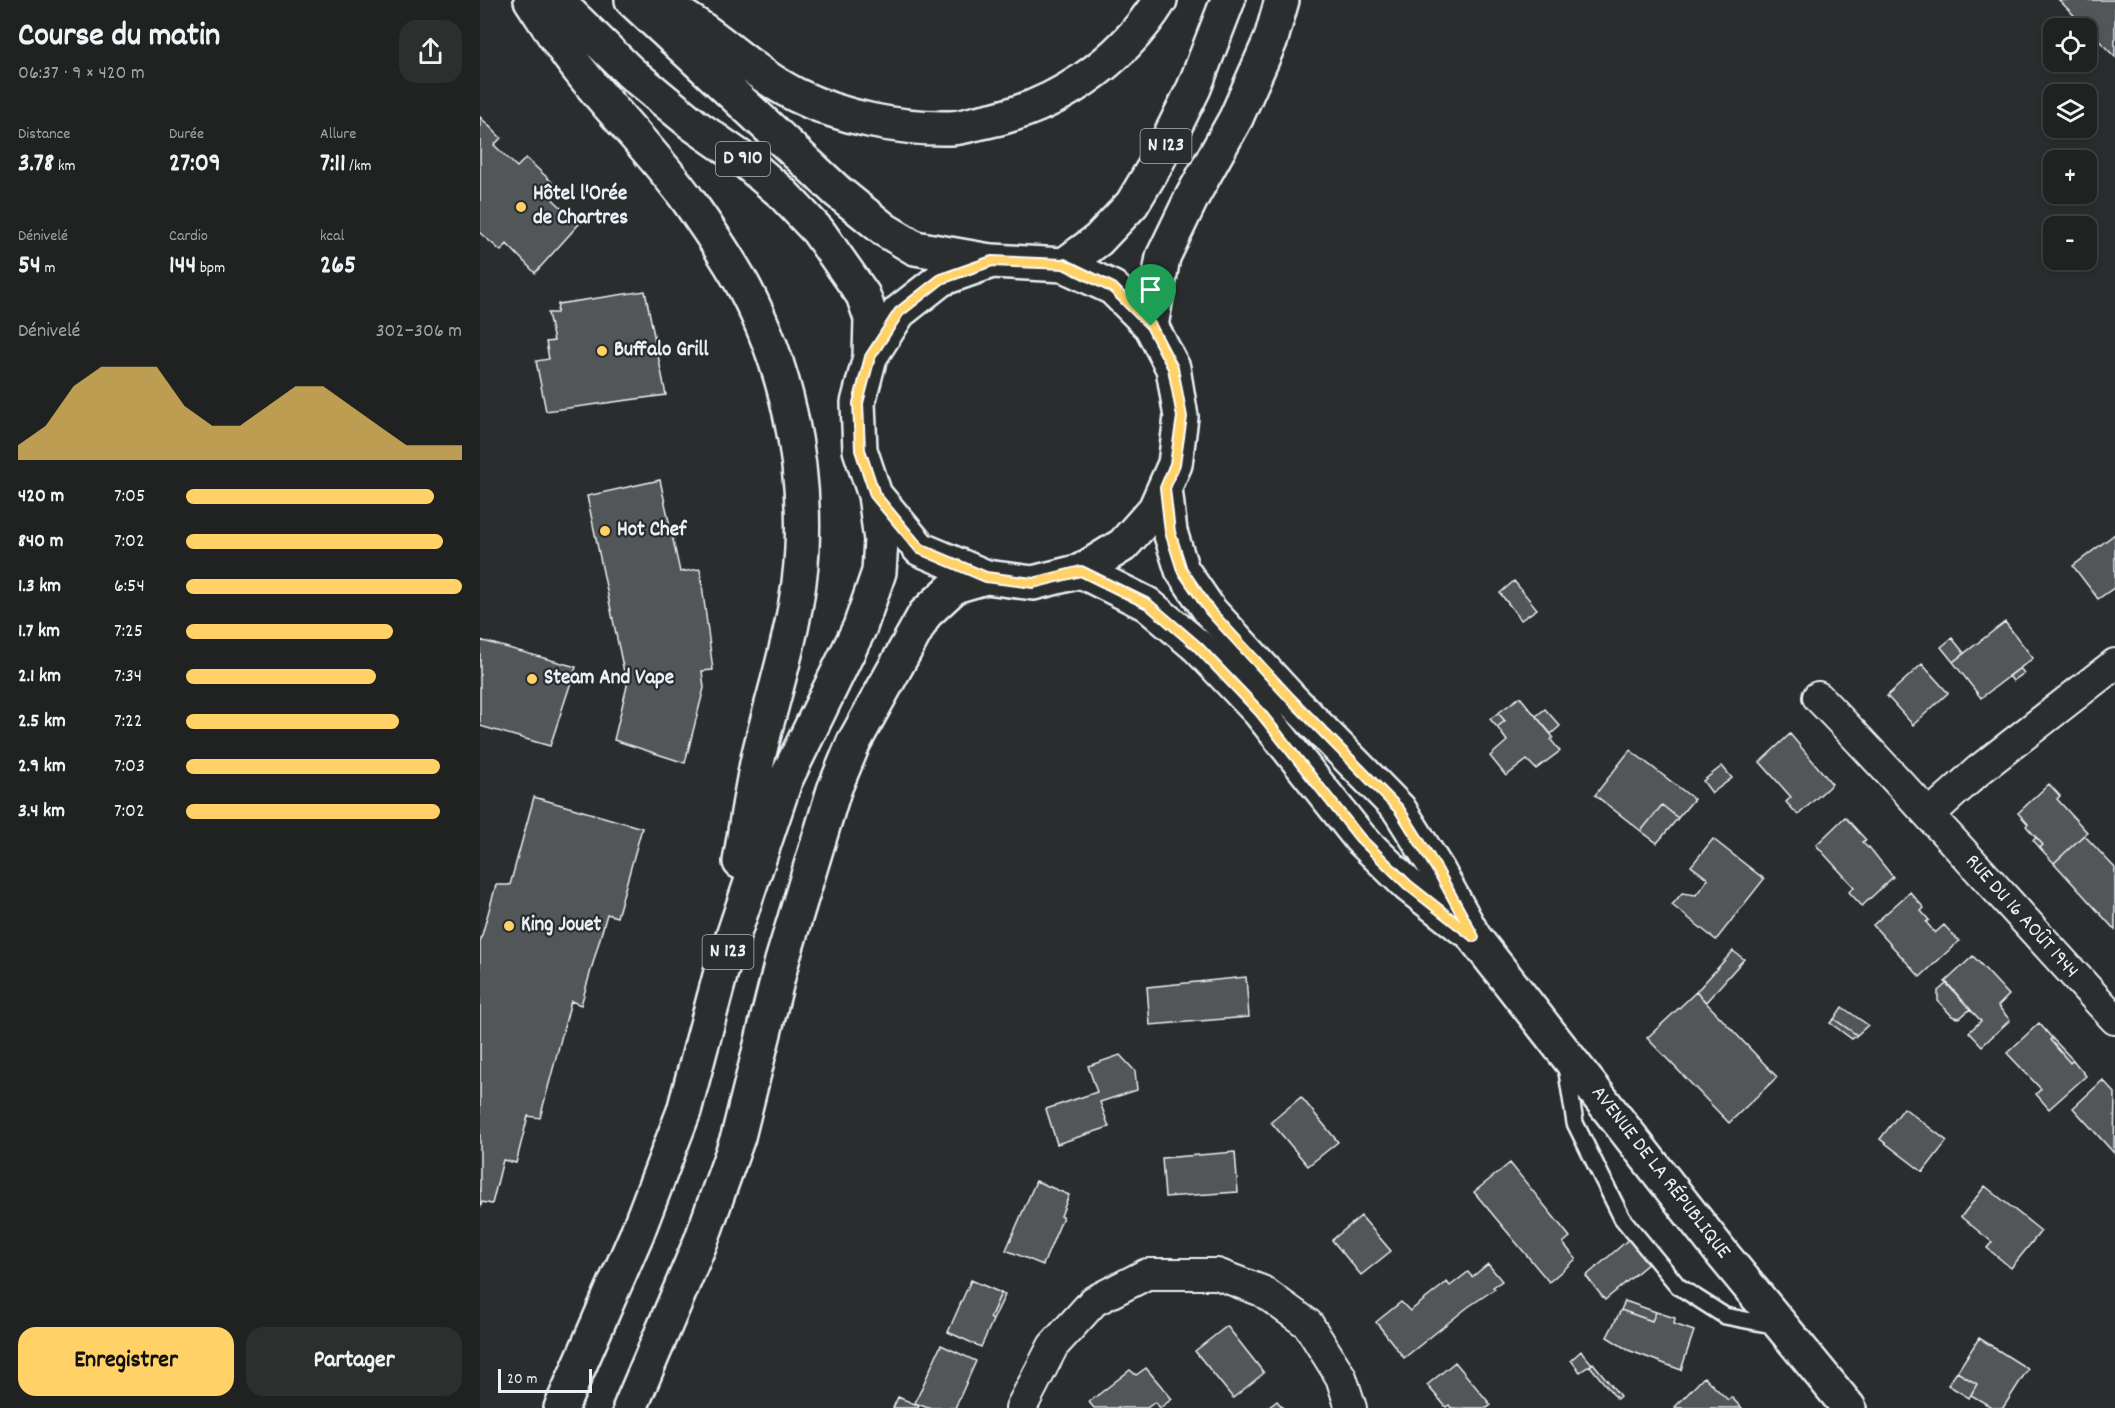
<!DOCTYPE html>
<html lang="fr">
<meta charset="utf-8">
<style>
:root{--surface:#202222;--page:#2d2f2f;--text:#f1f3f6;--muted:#a2a4a5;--line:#3d3f40;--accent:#ffd166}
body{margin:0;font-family:Dekko,sans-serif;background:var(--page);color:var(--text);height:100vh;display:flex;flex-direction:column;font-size:22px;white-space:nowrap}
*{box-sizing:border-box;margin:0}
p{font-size:20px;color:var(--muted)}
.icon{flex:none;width:33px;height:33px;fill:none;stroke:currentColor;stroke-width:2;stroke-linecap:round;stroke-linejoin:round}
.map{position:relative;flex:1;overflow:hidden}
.details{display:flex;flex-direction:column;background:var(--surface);width:480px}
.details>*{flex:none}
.controls{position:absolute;left:1563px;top:18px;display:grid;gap:12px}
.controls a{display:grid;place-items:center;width:54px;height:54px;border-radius:12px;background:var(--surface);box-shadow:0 3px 9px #0003,0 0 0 2px var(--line);font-size:30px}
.scale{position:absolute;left:18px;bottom:15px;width:94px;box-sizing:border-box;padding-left:6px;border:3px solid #e8f1f8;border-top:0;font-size:16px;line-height:21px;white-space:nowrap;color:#e8f1f8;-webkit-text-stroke:4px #2a2d2e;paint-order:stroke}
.pin{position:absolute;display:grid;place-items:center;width:51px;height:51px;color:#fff;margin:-62px -26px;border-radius:50% 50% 50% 0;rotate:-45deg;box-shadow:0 0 6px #0007}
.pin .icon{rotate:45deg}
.round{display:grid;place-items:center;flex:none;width:63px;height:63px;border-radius:18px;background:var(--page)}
.headline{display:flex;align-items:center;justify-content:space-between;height:102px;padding:0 18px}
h1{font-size:33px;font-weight:700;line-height:45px}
.figures{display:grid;grid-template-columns:repeat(3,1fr);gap:9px;height:102px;padding:6px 18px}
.figures div{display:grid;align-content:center}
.figures b{font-size:26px;font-weight:700}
.figures small{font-size:16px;font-weight:400}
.figures p{font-size:16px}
.chart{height:168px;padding:12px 18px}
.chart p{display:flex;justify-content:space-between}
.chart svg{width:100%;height:108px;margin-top:6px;fill:var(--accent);opacity:.7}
.action{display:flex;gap:12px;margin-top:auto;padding:12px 18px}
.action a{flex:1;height:69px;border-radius:18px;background:var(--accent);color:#111;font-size:24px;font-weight:700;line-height:69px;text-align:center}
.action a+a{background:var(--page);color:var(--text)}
ul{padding:0 18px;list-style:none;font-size:20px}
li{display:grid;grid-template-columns:96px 72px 1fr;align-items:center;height:45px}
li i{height:15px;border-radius:8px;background:var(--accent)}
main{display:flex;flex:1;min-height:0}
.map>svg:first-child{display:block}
</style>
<main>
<section class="details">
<div class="headline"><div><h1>Course du matin</h1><p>06:37 · 9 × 420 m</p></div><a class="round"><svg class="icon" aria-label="share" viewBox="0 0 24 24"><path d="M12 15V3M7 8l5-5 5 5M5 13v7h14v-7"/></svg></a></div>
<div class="figures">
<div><p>Distance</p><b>3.78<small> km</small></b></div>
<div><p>Durée</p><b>27:09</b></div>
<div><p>Allure</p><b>7:11<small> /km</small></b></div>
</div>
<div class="figures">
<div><p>Dénivelé</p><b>54<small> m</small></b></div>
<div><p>Cardio</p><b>144<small> bpm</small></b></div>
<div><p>kcal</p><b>265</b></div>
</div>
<div class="chart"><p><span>Dénivelé</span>302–306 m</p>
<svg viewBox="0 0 160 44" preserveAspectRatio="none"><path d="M0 44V38L10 30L20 14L30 6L40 6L50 6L60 22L70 30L80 30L90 22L100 14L110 14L120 22L130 30L140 38L150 38L160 38V44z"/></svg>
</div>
<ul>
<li><b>420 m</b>7:05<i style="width:90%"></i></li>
<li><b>840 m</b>7:02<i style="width:93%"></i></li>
<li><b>1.3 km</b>6:54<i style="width:100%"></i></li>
<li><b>1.7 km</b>7:25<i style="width:75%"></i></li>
<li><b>2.1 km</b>7:34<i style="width:69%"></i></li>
<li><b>2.5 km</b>7:22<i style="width:77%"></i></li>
<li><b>2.9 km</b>7:03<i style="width:92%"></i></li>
<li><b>3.4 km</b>7:02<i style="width:92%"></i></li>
</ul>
<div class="action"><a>Enregistrer</a><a>Partager</a></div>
</section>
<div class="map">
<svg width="1635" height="1408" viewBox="0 0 1635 1408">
<rect width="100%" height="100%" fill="#2a2d2e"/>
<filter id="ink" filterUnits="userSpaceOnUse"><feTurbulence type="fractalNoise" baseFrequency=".0167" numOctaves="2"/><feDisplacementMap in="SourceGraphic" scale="12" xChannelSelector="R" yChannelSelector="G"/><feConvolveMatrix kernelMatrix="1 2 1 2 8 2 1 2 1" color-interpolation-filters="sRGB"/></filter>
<g filter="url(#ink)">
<path fill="#535759" stroke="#e8f1f8" stroke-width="1.5" d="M1579 0H1635V57Z
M0 117 21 138 14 145 37 167 46 158 72 182 64 191 99 224 55 273 27 244 21 251 0 233Z
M165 291 186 395 66 411 56 361 69 359 66 342 74 341 68 313H77L78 304Z
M180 480 200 572 220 569 233 670 222 671 224 688 205 763 134 740 147 686 107 496Z
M1635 534V587L1618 599 1593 566Z
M1034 581 1057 609 1041 620 1020 593Z
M1525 622 1553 658 1501 698 1473 662Z
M1472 638 1484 653 1473 662 1461 647Z
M0 640 96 667 70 746 0 726Z
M1442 664 1468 693 1433 725 1407 696Z
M1540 668 1544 673 1533 681 1529 676Z
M1040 697 1073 737 1071 740 1080 751 1056 769 1047 760 1026 776 1010 756 1027 741 1017 727 1025 721 1018 713Z
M1065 709 1080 726 1071 734 1056 716Z
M1018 713 1025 721 1017 727 1010 719Z
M1310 734 1352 784 1318 815 1306 802 1311 797 1280 762Z
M1150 750 1214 799 1198 818 1182 805 1161 831 1115 795Z
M1242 766 1252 778 1232 793 1223 781Z
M1569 784 1580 796 1577 799 1607 832 1574 863 1560 848 1563 845 1546 826 1548 824 1538 813Z
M54 797 162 828 137 917 127 914 101 1005 91 1001 60 1118 48 1116 36 1163 23 1160 12 1204 2 1202 0 1208V942L16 885H30Z
M1182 805 1198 818 1177 843 1161 831Z
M1365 817 1386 840 1382 842 1388 848 1389 847 1413 877 1382 906 1369 892 1374 887 1336 845Z
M1604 835 1635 868V930L1574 863Z
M1556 837 1563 845 1560 848 1553 840Z
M1233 839 1284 879 1236 940 1192 905 1202 893 1216 895 1228 879 1211 866Z
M1430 892 1444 908 1441 911 1449 920 1446 922 1455 933 1464 925 1479 941 1440 977 1393 925Z
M1253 951 1264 959 1226 1002 1216 992Z
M1493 956 1529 995 1518 1006 1530 1020 1502 1046 1489 1032 1501 1021 1465 982Z
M766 977 769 1017 670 1025 667 987Z
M1467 983 1490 1009 1481 1017 1477 1018 1472 1016 1458 1001V991Z
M1216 992 1297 1077 1249 1123 1167 1038Z
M1362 1007 1388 1025 1377 1035 1354 1019Z
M1354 1019 1377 1035 1372 1039 1357 1028 1350 1023Z
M1559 1023 1572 1038 1570 1040 1590 1063 1593 1060 1606 1076 1569 1109 1556 1094 1561 1089 1527 1053Z
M1572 1038 1593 1060 1590 1063 1570 1040Z
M640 1055 655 1071 657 1090 620 1102 629 1127 577 1144 566 1109 617 1092 608 1066Z
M1623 1080 1635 1093 1634 1153 1593 1108Z
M821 1097 858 1142 828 1166 791 1122Z
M1424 1108 1467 1141 1443 1172 1400 1139Z
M755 1152 758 1192 685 1197 682 1158Z
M1030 1163 1090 1237 1083 1243 1096 1259 1069 1282 994 1192Z
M556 1181 589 1195 581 1216 583 1217 563 1265 526 1250Z
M1505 1186 1561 1231 1531 1268 1507 1248 1512 1242 1481 1217Z
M881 1216 911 1251 881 1275 852 1240Z
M1156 1233 1176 1257 1125 1300 1106 1276Z
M1008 1264 1022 1281 1013 1287 1015 1289 988 1307 924 1358 896 1322 921 1302 930 1311 967 1282 970 1286 988 1272 992 1277Z
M491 1280 521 1293 510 1318 513 1320 501 1347 468 1332Z
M521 1293 525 1295 513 1320 510 1318Z
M1145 1301 1176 1312 1172 1321 1141 1310Z
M1141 1310 1172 1321 1176 1312 1195 1318 1194 1324 1214 1331 1201 1370 1148 1350 1127 1337Z
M747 1326 784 1373 753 1398 715 1351Z
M1499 1338 1548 1369 1523 1408H1513L1491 1395 1497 1384 1477 1372Z
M461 1345 496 1361 475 1408H448L435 1403Z
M1101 1351 1112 1364 1100 1372 1091 1360Z
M975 1362 1011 1405 1007 1408H971L969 1405 966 1407 947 1385Z
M1113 1363 1140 1396 1137 1399 1110 1366Z
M666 1368 692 1399 680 1408 675 1402 667 1408H614L609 1402 650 1370 656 1375Z
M1477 1372 1497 1384 1489 1398 1468 1385Z
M1224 1377 1248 1400 1251 1397 1262 1408H1197L1195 1407Z
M418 1397 439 1406 438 1408H413Z
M797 1401 803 1408H788Z"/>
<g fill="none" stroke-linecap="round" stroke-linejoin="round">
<defs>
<path id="lane" d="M1086 1066 1095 1123 1142 1218 1198 1286 1245 1316 1297 1326"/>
<path id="street" d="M1338 697C1440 802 1536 912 1635 1019
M1450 814 1499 770 1635 664
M541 1408 573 1346 614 1301 667 1274H737L782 1291 828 1324 861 1377 871 1408"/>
<path id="secondary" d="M685 488 690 532 702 570 730 611 810 698 919 809 958 871 994 937 1244 1256 1369 1408
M601 571 667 604 717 646 779 711 880 838 928 885 983 928"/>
<path id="primary" d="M51 0C64 20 77 40 91 59 128 109 174 152 210 203 229 230 248 258 264 287 306 366 326 459 322 549 319 619 295 687 279 754 271 790 266 826 260 862
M76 0 151 73 214 125 260 157 301 192 338 231 383 295 391 318 390 357
M152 0 358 192 405 230 435 248 510 261
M177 0C191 9 205 17 219 27 251 49 280 77 316 95 362 118 419 129 470 128 481 128 491 124 502 122 575 108 641 63 680 0
M584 265 618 240 652 204 676 164 714 88 748 0
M671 326 683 257 712 197 756 118 791 39 802 0
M81 1408 156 1236 204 1111 241 972 305 781 380 627 399 572 401 540 395 495 380 450 378 403 390 357 419 312 461 279 512 261 584 265 633 288 671 326 693 368 701 417 695 464 675 509 643 545 601 571 553 583 506 577 440 549 395 495
M150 1408 221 1241 258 1137 302 961 354 790 374 742 445 614 475 586 506 577"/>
</defs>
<use href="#lane" stroke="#e8f1f8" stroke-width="20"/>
<use href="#street" stroke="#e8f1f8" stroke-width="34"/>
<use href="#secondary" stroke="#e8f1f8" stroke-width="38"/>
<use href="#primary" stroke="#e8f1f8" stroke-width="38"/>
<use href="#lane" stroke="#2a2d2e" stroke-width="15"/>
<use href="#street" stroke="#2a2d2e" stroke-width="30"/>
<use href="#secondary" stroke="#2a2d2e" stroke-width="33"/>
<use href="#primary" stroke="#2a2d2e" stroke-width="33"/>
</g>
</g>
<g fill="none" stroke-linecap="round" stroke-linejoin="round" filter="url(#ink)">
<defs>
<path id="route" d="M512 261 584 264 633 288 671 326 693 368 702 417 695 464 685 488 690 532 702 570 730 611 810 698 919 809 958 871 994 937 928 885 880 838 779 711 717 646 668 604 601 571 553 583 506 577 440 549 395 495 380 450 378 403 390 357 419 312 461 279Z"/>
</defs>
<use href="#route" stroke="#fff" stroke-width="12"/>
<use href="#route" stroke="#ffd166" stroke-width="8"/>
</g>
<g fill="#ffd166" stroke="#2a2d2e" stroke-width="2">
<circle cx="41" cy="207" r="6"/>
<circle cx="122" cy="351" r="6"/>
<circle cx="125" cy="531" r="6"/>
<circle cx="52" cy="679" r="6"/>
<circle cx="29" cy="926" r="6"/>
</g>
<g text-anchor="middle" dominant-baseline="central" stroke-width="4.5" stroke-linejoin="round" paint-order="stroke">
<g fill="#2a2d2e" stroke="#afb6bb" stroke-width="1.5">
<rect x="660.5" y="129" width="51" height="34" rx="4.5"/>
<rect x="236" y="142" width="54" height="34" rx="4.5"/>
<rect x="222.5" y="935" width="51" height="34" rx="4.5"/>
</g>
<g font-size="20" font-weight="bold" fill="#e8f1f8">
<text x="686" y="146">N 123</text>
<text x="263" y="159">D 910</text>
<text x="248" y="952">N 123</text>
</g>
<g font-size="21" font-weight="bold" fill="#e8f1f8" stroke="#2a2d2e" text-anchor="start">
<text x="53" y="195">Hôtel l'Orée<tspan x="53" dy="24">de Chartres</tspan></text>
<text x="134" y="351">Buffalo Grill</text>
<text x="137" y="531">Hot Chef</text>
<text x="64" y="679">Steam And Vape</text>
<text x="41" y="926">King Jouet</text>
</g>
<g font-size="21" fill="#e8f1f8" stroke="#2a2d2e">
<text transform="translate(1541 917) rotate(48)">RUE DU 16 AOÛT 1944</text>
<text transform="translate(1180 1173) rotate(52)">AVENUE DE LA RÉPUBLIQUE</text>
</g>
</g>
</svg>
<div class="controls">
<a><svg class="icon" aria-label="locate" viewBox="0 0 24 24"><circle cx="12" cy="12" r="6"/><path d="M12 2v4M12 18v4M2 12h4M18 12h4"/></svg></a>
<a><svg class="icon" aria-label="layers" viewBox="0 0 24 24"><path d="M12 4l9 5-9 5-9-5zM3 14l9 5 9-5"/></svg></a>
<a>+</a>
<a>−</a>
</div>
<div class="scale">20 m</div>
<div class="pin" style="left:671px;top:326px;background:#1e9e55"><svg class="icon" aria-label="arrive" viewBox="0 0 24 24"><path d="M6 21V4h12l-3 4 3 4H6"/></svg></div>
</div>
</main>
